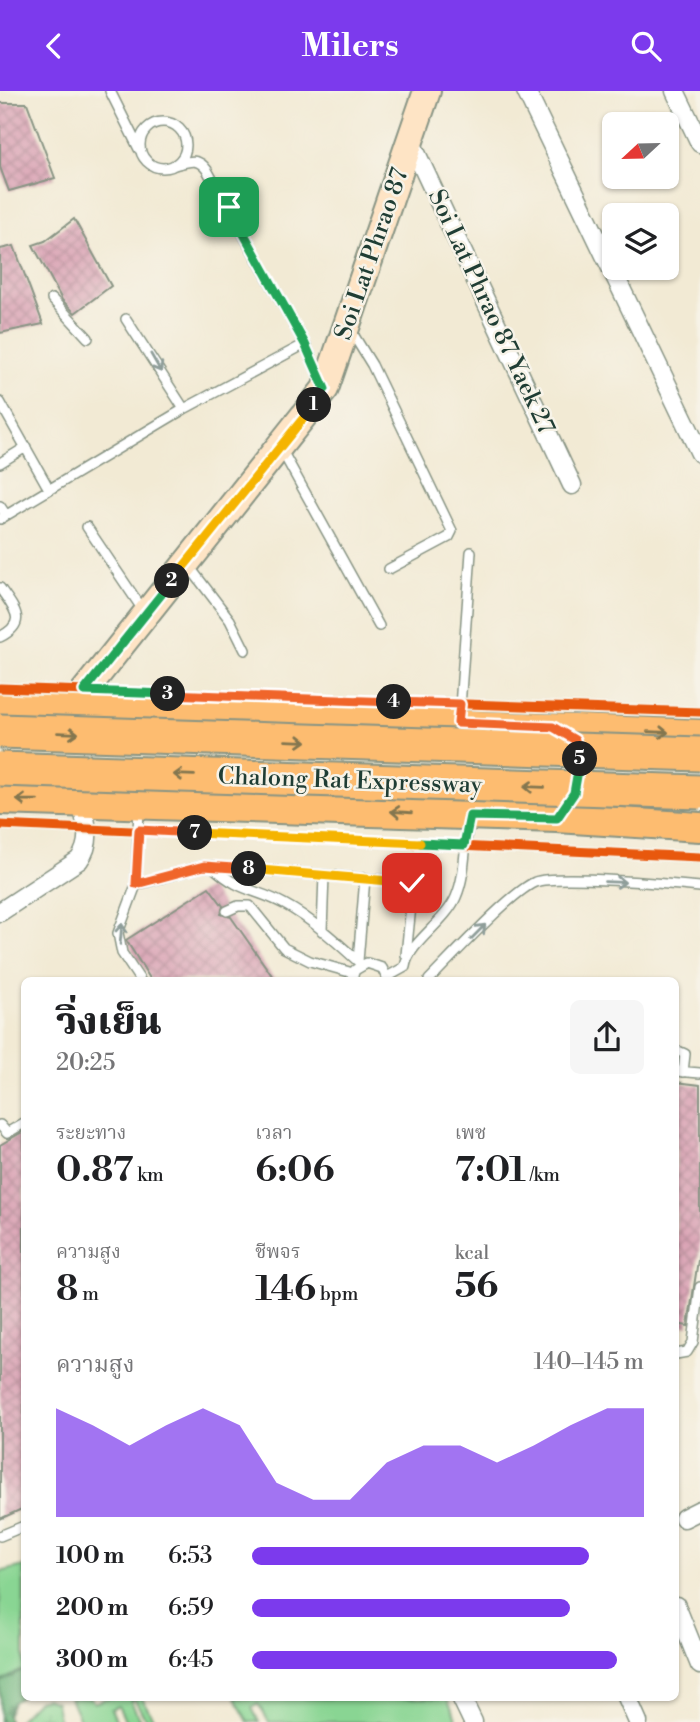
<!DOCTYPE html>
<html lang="th">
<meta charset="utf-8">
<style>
:root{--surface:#fff;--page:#f6f6f6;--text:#202124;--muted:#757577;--accent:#7c3aed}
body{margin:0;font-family:"Libre Bodoni","Noto Serif Thai",serif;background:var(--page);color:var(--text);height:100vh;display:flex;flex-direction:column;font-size:26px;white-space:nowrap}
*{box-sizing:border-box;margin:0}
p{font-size:23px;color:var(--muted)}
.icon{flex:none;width:38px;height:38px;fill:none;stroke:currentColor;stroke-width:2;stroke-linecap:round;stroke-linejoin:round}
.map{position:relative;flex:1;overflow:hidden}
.sheet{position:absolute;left:21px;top:886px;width:658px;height:724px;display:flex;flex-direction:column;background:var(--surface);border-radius:10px;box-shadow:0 2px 5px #0004}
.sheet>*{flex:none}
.needle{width:46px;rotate:248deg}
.tools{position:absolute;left:602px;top:21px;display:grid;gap:14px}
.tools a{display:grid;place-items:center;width:77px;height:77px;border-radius:10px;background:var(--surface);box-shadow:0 2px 5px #0004;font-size:35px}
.pin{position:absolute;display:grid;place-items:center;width:60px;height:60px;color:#fff;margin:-30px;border-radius:14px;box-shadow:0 4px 10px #0006}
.km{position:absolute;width:35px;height:35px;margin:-18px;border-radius:50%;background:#222;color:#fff;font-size:19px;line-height:35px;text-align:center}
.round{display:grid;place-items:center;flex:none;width:74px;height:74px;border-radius:10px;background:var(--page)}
.summary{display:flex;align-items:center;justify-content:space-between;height:119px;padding:0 35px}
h1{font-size:38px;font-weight:800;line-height:52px}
.metrics{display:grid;grid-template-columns:repeat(3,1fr);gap:10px;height:119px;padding:7px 35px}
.metrics div{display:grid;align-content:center}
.metrics b{font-size:35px;font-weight:800}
.metrics small{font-size:19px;font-weight:400}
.metrics p{font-size:19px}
.chart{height:196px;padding:14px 35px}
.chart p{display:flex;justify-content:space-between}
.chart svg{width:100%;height:126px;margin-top:7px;fill:var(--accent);opacity:.7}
ul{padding:0 35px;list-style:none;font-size:23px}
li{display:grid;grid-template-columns:112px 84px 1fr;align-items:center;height:52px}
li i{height:18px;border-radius:9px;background:var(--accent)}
header{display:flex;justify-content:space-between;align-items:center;height:91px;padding:0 35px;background:var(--accent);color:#fff;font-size:32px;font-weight:800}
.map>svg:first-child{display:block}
</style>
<header><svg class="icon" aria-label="back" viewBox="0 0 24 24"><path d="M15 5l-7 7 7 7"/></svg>Milers<svg class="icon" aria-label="search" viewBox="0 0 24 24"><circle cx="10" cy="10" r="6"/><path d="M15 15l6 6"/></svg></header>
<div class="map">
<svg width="700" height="1631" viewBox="0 0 700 1631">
<defs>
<pattern id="forest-firs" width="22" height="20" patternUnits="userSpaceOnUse" patternTransform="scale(1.75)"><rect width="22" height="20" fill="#6eb67d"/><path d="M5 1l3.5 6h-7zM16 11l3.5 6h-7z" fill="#5a9567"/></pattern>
<pattern id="wetland-marsh" width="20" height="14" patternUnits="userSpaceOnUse" patternTransform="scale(1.75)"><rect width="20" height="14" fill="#89d593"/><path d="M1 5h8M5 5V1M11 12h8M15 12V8" fill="none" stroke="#6fae79"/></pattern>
<pattern id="building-cross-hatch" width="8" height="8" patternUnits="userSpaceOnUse" patternTransform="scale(1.75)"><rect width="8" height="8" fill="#d79aaf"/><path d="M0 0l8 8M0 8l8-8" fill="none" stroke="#ae7f8f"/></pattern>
</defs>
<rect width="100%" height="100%" fill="#f7f3e8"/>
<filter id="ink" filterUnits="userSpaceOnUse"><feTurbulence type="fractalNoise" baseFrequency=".0143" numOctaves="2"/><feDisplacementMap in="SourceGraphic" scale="14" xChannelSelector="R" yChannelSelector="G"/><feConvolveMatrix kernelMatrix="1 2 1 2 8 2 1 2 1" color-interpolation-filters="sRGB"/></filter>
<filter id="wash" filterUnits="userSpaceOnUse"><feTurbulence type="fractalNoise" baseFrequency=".00686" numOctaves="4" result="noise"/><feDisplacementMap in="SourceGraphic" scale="28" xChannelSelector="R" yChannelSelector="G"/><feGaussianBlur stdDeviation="1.57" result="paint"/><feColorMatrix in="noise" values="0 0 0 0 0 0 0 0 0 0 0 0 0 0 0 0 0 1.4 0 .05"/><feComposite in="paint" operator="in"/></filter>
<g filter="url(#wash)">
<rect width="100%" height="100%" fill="#f2ead4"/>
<path fill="#89d593" stroke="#548964" stroke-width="2" d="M24 1475V1580L0 1591V1481Z
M70 1607H91L94 1612 107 1607H142L155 1631H147L135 1609 130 1608 141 1631H126L118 1615 111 1618 117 1631H81Z
M235 1607H447L458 1631H269L258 1613 252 1617 259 1631H248Z"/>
<path fill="url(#forest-firs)" stroke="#467a58" stroke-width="2" d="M20 1580H24V1604L13 1611 7 1624 9 1631H0V1591Z"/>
<path fill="url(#wetland-marsh)" stroke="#548964" stroke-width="2" d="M46 1607 56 1611 59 1631H17L38 1609Z"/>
<g id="blocks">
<path fill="url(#building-cross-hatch)" d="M0 12H27L55 87 9 100 0 76Z
M74 128 111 195 75 222 62 209 33 154 45 150Z
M14 155 43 233 0 242V158Z
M209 796 223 815 221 823 231 826 275 889H151L126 849Z
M676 991 700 994V1156L688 1235 676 1233Z
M24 1040V1417L0 1428V1054Z"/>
</g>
</g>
<g filter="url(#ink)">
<use href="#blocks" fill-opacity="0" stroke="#889484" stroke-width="2"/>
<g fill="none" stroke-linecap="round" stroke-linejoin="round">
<defs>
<path id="lane" d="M110 0 139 58
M140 54a23 23 0 1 1 46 0a23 23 0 1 1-46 0Z
M175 74C189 70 198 66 207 79L305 253 322 291
M52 208 88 247
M126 228 184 318
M351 240 372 274 452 440 449 446 389 478
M0 311 49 398
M281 358 379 535
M0 372 26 356
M0 415 6 424
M0 428 184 318 305 253
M87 436 145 522
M188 474 230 529 245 559
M0 497C14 518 29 531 0 546
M459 630 471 461
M139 717 136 794 118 842 122 862 140 889
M212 775C241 802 254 797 284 813 312 828 338 852 362 874
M136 794 203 775 410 791 413 795 406 864
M227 820 238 815H250L284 857 310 870 353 882
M322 840 324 784
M358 870 365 787
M387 886 405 876C408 852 445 832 456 806 466 783 464 754 469 729
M351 889 355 879 367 872 382 877 388 889
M429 889C451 867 510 802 535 791 555 783 672 793 700 796
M676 959 685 963 683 981
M676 980 700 982
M0 1034 7 1042 24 1032
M676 1263 687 1261 693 1251 700 1196
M0 1445 24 1435"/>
<path id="street" d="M526 0 700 362
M675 0 700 52
M410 49 572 394
M0 821 79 769C93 750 86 732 81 710
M684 1427 700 1419
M676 1515 700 1574
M461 1606 473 1631
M627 1606 638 1631"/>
<path id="secondary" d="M71 617 325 298 427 0"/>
<path id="primary" d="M0 615 700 643
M0 709 557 727 700 736"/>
</defs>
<use href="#lane" stroke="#889484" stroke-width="12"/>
<use href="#street" stroke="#889484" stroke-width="21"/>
<use href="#secondary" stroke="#889484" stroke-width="30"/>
<use href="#primary" stroke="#889484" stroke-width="32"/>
<use href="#lane" stroke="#fff" stroke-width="9"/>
<use href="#street" stroke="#fff" stroke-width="18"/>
<use href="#secondary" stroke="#fee4c5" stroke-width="26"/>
<use href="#primary" stroke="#fdbc6f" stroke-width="28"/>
<defs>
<path id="highway-bridge" d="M0 640 700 663
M0 678 700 701"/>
</defs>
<use href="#highway-bridge" stroke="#889484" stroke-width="37" stroke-linecap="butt"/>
<use href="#highway-bridge" stroke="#fdbc6f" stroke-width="33"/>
<defs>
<path id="cycleway" d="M0 597 700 621
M0 734 700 766"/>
</defs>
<use href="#cycleway" stroke="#f7f3e8" stroke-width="13"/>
<use href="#cycleway" stroke="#e8590c" stroke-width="9"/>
</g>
<defs><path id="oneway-shaft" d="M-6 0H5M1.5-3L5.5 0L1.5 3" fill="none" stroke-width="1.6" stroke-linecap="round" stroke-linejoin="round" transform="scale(1.75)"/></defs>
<g stroke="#8f9e9a">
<use href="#oneway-shaft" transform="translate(156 272) rotate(60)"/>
<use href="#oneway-shaft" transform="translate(615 791) rotate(2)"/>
<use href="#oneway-shaft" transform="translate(478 841) rotate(-45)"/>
<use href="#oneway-shaft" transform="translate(121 843) rotate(-85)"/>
</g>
<g stroke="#83764f">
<use href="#oneway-shaft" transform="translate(658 641) rotate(2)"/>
<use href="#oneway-shaft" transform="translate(68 642) rotate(2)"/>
<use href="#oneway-shaft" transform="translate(296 650) rotate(2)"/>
<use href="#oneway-shaft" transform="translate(184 684) rotate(-178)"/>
<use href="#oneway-shaft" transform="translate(534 696) rotate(-178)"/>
<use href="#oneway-shaft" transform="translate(27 709) rotate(-179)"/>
<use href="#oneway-shaft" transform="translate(401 721) rotate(-176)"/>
</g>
</g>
<g fill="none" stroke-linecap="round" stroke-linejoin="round" filter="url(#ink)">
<defs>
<path id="split-1" d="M229 116 305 253 325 298 314 314"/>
<path id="split-2" d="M172 490 314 314"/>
<path id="split-3" d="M168 603 84 600 172 490"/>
<path id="split-4" d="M168 603 394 611"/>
<path id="split-5" d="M394 611 460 613 458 632 553 636 575 649 580 668"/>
<path id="split-6" d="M420 752 464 754 470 725 557 727 574 702 580 668"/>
<path id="split-7" d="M195 742 420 752"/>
<path id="split-8" d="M195 742 139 739 136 793 204 775 249 778"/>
<path id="split-9" d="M249 778 412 792"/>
</defs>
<use href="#split-1" stroke="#fff" stroke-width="14"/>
<use href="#split-2" stroke="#fff" stroke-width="14"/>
<use href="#split-3" stroke="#fff" stroke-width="14"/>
<use href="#split-4" stroke="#fff" stroke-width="14"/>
<use href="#split-5" stroke="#fff" stroke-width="14"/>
<use href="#split-6" stroke="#fff" stroke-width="14"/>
<use href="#split-7" stroke="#fff" stroke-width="14"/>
<use href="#split-8" stroke="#fff" stroke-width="14"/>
<use href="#split-9" stroke="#fff" stroke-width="14"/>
<use href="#split-1" stroke="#22a559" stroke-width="9"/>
<use href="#split-2" stroke="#f5b400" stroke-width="9"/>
<use href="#split-3" stroke="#22a559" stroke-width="9"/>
<use href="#split-4" stroke="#f0652b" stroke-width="9"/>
<use href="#split-5" stroke="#f0652b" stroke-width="9"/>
<use href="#split-6" stroke="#22a559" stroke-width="9"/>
<use href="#split-7" stroke="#f5b400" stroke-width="9"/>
<use href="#split-8" stroke="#f0652b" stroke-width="9"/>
<use href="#split-9" stroke="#f5b400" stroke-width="9"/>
</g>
<g text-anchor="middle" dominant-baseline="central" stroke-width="5" stroke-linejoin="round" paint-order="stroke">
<g font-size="24" fill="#1f3d34" stroke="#f7f3e8">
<text transform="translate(372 163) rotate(-71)">Soi Lat Phrao 87</text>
<text transform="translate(491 221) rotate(65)">Soi Lat Phrao 87 Yaek 27</text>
<text transform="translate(350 690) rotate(2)">Chalong Rat Expressway</text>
</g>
</g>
</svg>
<div class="tools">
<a><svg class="needle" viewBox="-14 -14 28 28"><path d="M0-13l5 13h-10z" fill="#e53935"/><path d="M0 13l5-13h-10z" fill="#757577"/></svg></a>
<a><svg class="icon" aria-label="layers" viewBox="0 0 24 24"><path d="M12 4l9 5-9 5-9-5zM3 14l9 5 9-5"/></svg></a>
</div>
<div class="pin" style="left:229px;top:116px;background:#1e9e55"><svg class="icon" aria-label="arrive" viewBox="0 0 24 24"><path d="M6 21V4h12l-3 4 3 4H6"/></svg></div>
<div class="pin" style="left:412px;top:792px;background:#d93025"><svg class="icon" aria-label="check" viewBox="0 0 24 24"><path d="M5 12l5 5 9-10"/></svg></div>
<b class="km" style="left:314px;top:314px">1</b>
<b class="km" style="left:172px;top:490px">2</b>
<b class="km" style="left:168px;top:603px">3</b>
<b class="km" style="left:394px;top:611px">4</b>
<b class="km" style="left:580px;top:668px">5</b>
<b class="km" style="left:195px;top:742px">7</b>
<b class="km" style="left:249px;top:778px">8</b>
<section class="sheet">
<div class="summary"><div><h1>วิ่งเย็น</h1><p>20:25</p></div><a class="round"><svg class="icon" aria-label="share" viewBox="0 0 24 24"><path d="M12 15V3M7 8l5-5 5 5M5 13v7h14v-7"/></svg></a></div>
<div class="metrics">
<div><p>ระยะทาง</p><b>0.87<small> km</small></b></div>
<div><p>เวลา</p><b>6:06</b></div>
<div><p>เพซ</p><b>7:01<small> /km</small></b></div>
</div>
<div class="metrics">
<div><p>ความสูง</p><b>8<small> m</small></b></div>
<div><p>ชีพจร</p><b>146<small> bpm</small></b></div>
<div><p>kcal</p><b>56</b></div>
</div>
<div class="chart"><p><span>ความสูง</span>140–145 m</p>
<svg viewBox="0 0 160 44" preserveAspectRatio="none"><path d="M0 44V6L10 12L20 19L30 12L40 6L50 12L60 32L70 38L80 38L90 25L100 19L110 19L120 25L130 19L140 12L150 6L160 6V44z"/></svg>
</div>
<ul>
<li><b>100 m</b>6:53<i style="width:86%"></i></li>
<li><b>200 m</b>6:59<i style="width:81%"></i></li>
<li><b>300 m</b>6:45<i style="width:93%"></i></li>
</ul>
</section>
</div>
